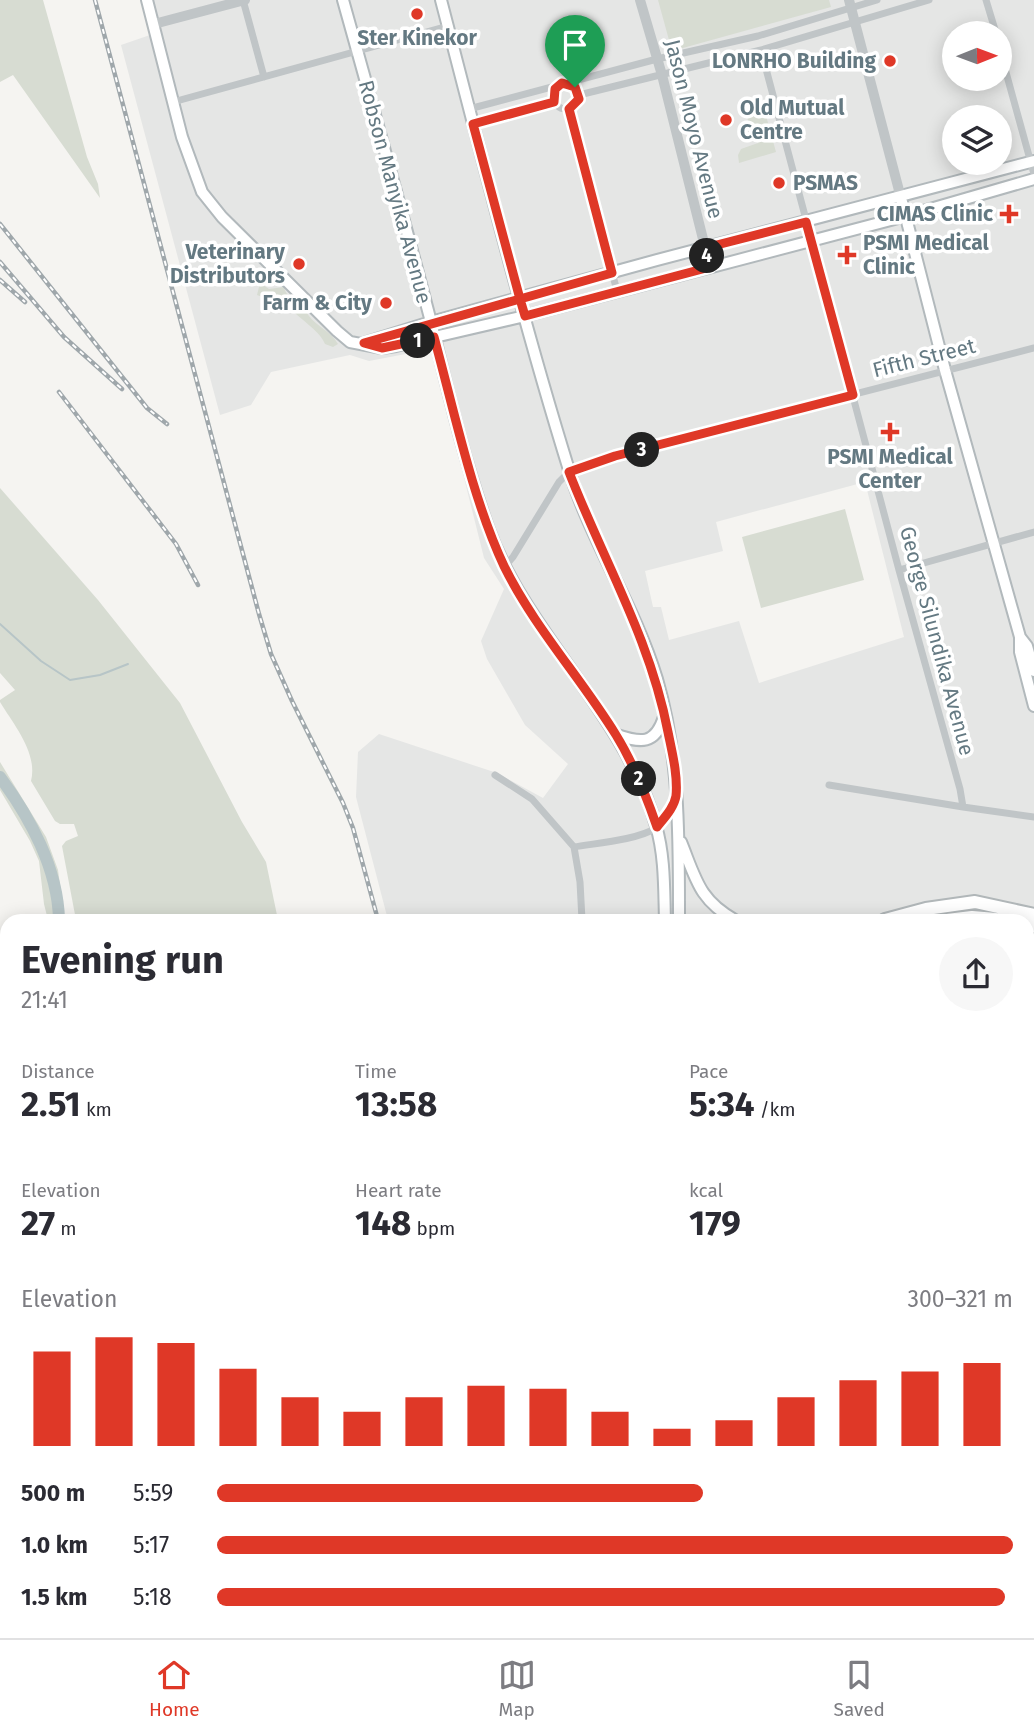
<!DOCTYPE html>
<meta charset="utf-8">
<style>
:root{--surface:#fff;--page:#f7f7f7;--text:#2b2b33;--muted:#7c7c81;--line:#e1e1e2;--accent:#df3827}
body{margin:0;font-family:"Fira Sans",sans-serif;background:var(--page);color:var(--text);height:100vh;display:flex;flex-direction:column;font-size:26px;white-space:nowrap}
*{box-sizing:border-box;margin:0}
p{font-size:23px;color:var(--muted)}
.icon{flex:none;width:38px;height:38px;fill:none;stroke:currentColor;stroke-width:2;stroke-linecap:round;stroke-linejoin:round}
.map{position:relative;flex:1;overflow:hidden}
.panel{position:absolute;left:0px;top:914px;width:1034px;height:724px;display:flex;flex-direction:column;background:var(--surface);border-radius:21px 21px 0 0;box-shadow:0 4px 18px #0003}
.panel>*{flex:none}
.needle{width:46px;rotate:89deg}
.buttons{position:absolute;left:942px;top:21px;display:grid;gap:14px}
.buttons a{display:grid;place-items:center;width:70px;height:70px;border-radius:50%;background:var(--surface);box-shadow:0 4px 18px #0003;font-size:35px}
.pin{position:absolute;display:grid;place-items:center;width:60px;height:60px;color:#fff;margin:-72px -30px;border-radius:50% 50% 50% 0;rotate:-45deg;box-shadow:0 0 7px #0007}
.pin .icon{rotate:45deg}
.km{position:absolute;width:35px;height:35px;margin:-18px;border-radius:50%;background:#222;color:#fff;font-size:19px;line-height:35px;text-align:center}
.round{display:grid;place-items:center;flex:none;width:74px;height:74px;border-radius:37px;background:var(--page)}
.head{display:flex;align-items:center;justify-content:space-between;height:119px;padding:0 21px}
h1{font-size:38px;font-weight:700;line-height:52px}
.stats{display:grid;grid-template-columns:repeat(3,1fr);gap:10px;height:119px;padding:7px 21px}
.stats div{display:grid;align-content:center}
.stats b{font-size:35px;font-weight:700}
.stats small{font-size:19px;font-weight:400}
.stats p{font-size:19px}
.chart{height:196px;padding:14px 21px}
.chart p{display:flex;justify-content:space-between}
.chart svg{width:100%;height:126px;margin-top:7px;stroke:var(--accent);stroke-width:6}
ul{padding:0 21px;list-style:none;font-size:23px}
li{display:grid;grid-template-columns:112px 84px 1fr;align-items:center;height:52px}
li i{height:18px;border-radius:9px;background:var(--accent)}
.tabs{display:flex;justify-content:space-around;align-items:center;height:98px;border-top:2px solid var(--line);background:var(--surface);font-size:19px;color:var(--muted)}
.tabs a{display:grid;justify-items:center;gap:4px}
.tabs .current{color:var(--accent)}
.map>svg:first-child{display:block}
</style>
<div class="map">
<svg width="1034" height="1638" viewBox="0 0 1034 1638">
<rect width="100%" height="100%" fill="#f5f4f1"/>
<path fill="#e5e6e5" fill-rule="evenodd" d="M141 0H1034V1368L1027 1375V920H388L356 797 358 752 379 734 497 773 543 798 568 764 525 725 487 659 481 641 504 589 484 558 432 349 369 361 350 355 271 372 251 405 220 415 121 45 150 35ZM954 33H999V79H954ZM954 117H999V163H954ZM865 482 904 637 759 683 739 621 669 640 661 607H653L645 571 723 551 716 522Z"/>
<path fill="#d7dcd2" d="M0 0H43L87 157 98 184 100 198 13 75 0 82Z
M658 0H829L831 7 672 51Z
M765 112 776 152 739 163 738 155 741 149 758 143 757 137 753 138 747 117Z
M260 283 269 289 284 287C287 299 295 299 303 306 304 307 308 315 309 316 317 327 330 330 338 344L333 347 325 344C319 329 298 319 288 305L266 302 265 298 257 295Z
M0 488 98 600 180 703 242 822 266 862 278 920H76L62 846 66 841 78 836 74 824H60L55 821 31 781C38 753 14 725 0 702V700L15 690 0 673Z
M845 509 864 580 761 608 742 537Z
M0 762 46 837 58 870 65 920H48L44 904 39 861 30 841 0 790Z
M1034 1515V1638H724V1631H1027V1518Z
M7 1531V1609L3 1616 0 1638V1551Z"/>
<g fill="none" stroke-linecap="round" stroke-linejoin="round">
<path stroke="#b7c5c7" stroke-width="2" d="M0 624 41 661 70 680 100 675 128 664
M646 1631 650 1638"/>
<path stroke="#b7c5c7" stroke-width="12" d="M0 777C30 817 58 869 59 920
M0 1612 7 1585"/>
<defs>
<path id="secondary" d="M147 0 182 137 202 192 222 217 337 331 350 342 382 348 396 346 525 316 906 216 1034 179
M343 0C373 107 403 215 431 322 448 391 464 460 488 527 527 636 625 713 656 826 665 856 664 890 665 920
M441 0C482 157 521 315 569 470 591 542 635 606 657 679 680 757 679 840 679 920
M901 198 945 370 1020 637V652L1034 706
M364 343 431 322 657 260 1034 161
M1020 637 1027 646 1034 671
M617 735C641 743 655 745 664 717
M681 842C696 879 699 900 735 920"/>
<path id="primary" d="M885 920 926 909 975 902 1034 915
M947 920 972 917 1007 920
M1027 924 1034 926
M685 1631V1638"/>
</defs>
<use href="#secondary" stroke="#b2b9bc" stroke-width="14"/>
<use href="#primary" stroke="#b1b7b9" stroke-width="16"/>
<path stroke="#c0c5c7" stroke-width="7" d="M243 0 264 77
M986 0 996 33
M999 47 1034 174
M761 50 899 570 960 789 963 807 1034 817
M553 96a13 13 0 1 1 26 0a13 13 0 1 1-26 0Z
M579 95 761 50 929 0
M173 102 448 26
M469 109 657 59 758 36 877 0
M569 109 617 291
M473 124 554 102
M505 566 513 557 559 482 569 472 598 460 1034 348
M899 570 1034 532
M495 775 532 799 574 847 580 882 582 920
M829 785 963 807
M574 847C597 843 637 840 656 828 665 822 670 809 675 800
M1027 1026H1034
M0 1050 7 1054
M1027 1065H1034
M1027 1185 1034 1183
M1027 1285 1034 1292
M1027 1366 1034 1359
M709 1631V1638
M207 1638 226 1631"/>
<path stroke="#c0c5c7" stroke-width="10" d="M640 0 662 75 710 267
M849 0 901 198
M154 24 245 0
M0 1541 7 1540
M235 1631 237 1638"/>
<use href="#secondary" stroke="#fff" stroke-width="10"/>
<use href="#primary" stroke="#fff" stroke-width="12"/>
<defs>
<path id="rail" d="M95 0 259 614 271 654 292 701 343 803 353 828 378 920
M0 224 147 408 167 424
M0 262 64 337 122 389
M0 280 25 302
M59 392 176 544 198 585
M436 1638V1631"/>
</defs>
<use href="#rail" stroke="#9fa7ab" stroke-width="4.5"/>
<use href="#rail" stroke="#fff" stroke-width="2" stroke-dasharray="5" stroke-linecap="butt"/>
</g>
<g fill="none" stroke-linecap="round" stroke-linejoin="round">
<defs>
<path id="route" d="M575 87 579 99 569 109 612 273 364 343 382 348 434 337C454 410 472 498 504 566 534 627 581 678 616 735 634 764 646 795 657 827 664 818 674 808 676 796 678 775 672 752 668 732 650 638 603 560 569 472L615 456 853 395 806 222 705 248 710 267 525 316 520 299 473 124 554 102 555 89 562 83 575 87"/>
</defs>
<use href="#route" stroke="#fff" stroke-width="14"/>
<use href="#route" stroke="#df3827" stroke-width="9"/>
</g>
<g fill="#df3827" stroke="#fff" stroke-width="2.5">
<circle cx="417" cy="14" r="7"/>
<circle cx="890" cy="61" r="7"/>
<circle cx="726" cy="120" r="7"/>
<circle cx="779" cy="183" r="7"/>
<path d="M1005.5 203.5h7v7h7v7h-7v7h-7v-7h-7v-7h7z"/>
<path d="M843.5 244.5h7v7h7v7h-7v7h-7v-7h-7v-7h7z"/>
<circle cx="299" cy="264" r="7"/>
<circle cx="386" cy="303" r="7"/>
<path d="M886.5 421.5h7v7h7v7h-7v7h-7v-7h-7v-7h7z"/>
</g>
<g text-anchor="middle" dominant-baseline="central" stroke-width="7" stroke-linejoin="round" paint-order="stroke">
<g font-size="21" font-weight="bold" fill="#647982" stroke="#fff" text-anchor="end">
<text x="417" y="38" text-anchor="middle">Ster Kinekor</text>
<text x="876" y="61">LONRHO Building</text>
<text x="740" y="108" text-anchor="start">Old Mutual<tspan x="740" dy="24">Centre</tspan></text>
<text x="793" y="183" text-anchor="start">PSMAS</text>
<text x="993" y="214">CIMAS Clinic</text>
<text x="863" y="243" text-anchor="start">PSMI Medical<tspan x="863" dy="24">Clinic</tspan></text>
<text x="285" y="252">Veterinary<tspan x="285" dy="24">Distributors</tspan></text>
<text x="372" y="303">Farm &amp; City</text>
<text x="890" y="457" text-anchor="middle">PSMI Medical<tspan x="890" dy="24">Center</tspan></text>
</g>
<g font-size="21" fill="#647982" stroke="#fff">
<text transform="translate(694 129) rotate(76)">Jason Moyo Avenue</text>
<text transform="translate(395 192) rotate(75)">Robson Manyika Avenue</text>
<text transform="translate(924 358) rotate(-14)">Fifth Street</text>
<text transform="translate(937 641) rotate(75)">George Silundika Avenue</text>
</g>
</g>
</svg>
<div class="buttons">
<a><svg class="needle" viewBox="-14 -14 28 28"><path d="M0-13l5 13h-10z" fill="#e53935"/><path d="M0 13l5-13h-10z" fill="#7c7c81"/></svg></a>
<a><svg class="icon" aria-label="layers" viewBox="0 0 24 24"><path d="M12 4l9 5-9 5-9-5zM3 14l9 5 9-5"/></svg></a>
</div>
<div class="pin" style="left:575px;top:87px;background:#1e9e55"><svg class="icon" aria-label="arrive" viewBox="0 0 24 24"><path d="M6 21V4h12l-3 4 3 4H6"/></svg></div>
<b class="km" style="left:418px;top:341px">1</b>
<b class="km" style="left:639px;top:779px">2</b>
<b class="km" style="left:642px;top:450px">3</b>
<b class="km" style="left:707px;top:256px">4</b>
<section class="panel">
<div class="head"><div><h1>Evening run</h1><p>21:41</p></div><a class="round"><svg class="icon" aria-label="share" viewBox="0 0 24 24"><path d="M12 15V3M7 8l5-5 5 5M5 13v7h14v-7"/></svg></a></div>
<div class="stats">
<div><p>Distance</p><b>2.51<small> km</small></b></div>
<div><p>Time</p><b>13:58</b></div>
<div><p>Pace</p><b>5:34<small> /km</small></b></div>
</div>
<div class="stats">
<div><p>Elevation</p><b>27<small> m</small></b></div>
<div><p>Heart rate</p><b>148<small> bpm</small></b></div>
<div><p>kcal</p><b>179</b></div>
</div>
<div class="chart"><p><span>Elevation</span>300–321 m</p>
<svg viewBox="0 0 160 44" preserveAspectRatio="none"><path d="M5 44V11M15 44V6M25 44V8M35 44V17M45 44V27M55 44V32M65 44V27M75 44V23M85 44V24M95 44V32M105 44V38M115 44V35M125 44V27M135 44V21M145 44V18M155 44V15"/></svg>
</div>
<ul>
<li><b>500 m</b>5:59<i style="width:61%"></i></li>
<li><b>1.0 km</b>5:17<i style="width:100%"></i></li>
<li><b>1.5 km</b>5:18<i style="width:99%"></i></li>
</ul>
</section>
</div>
<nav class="tabs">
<a class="current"><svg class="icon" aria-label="home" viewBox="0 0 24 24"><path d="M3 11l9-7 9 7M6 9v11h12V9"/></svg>Home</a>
<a><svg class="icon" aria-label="map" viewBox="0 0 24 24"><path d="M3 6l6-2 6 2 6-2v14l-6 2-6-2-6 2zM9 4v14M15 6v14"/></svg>Map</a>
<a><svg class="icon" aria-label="saved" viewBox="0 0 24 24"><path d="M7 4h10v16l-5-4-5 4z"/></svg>Saved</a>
</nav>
